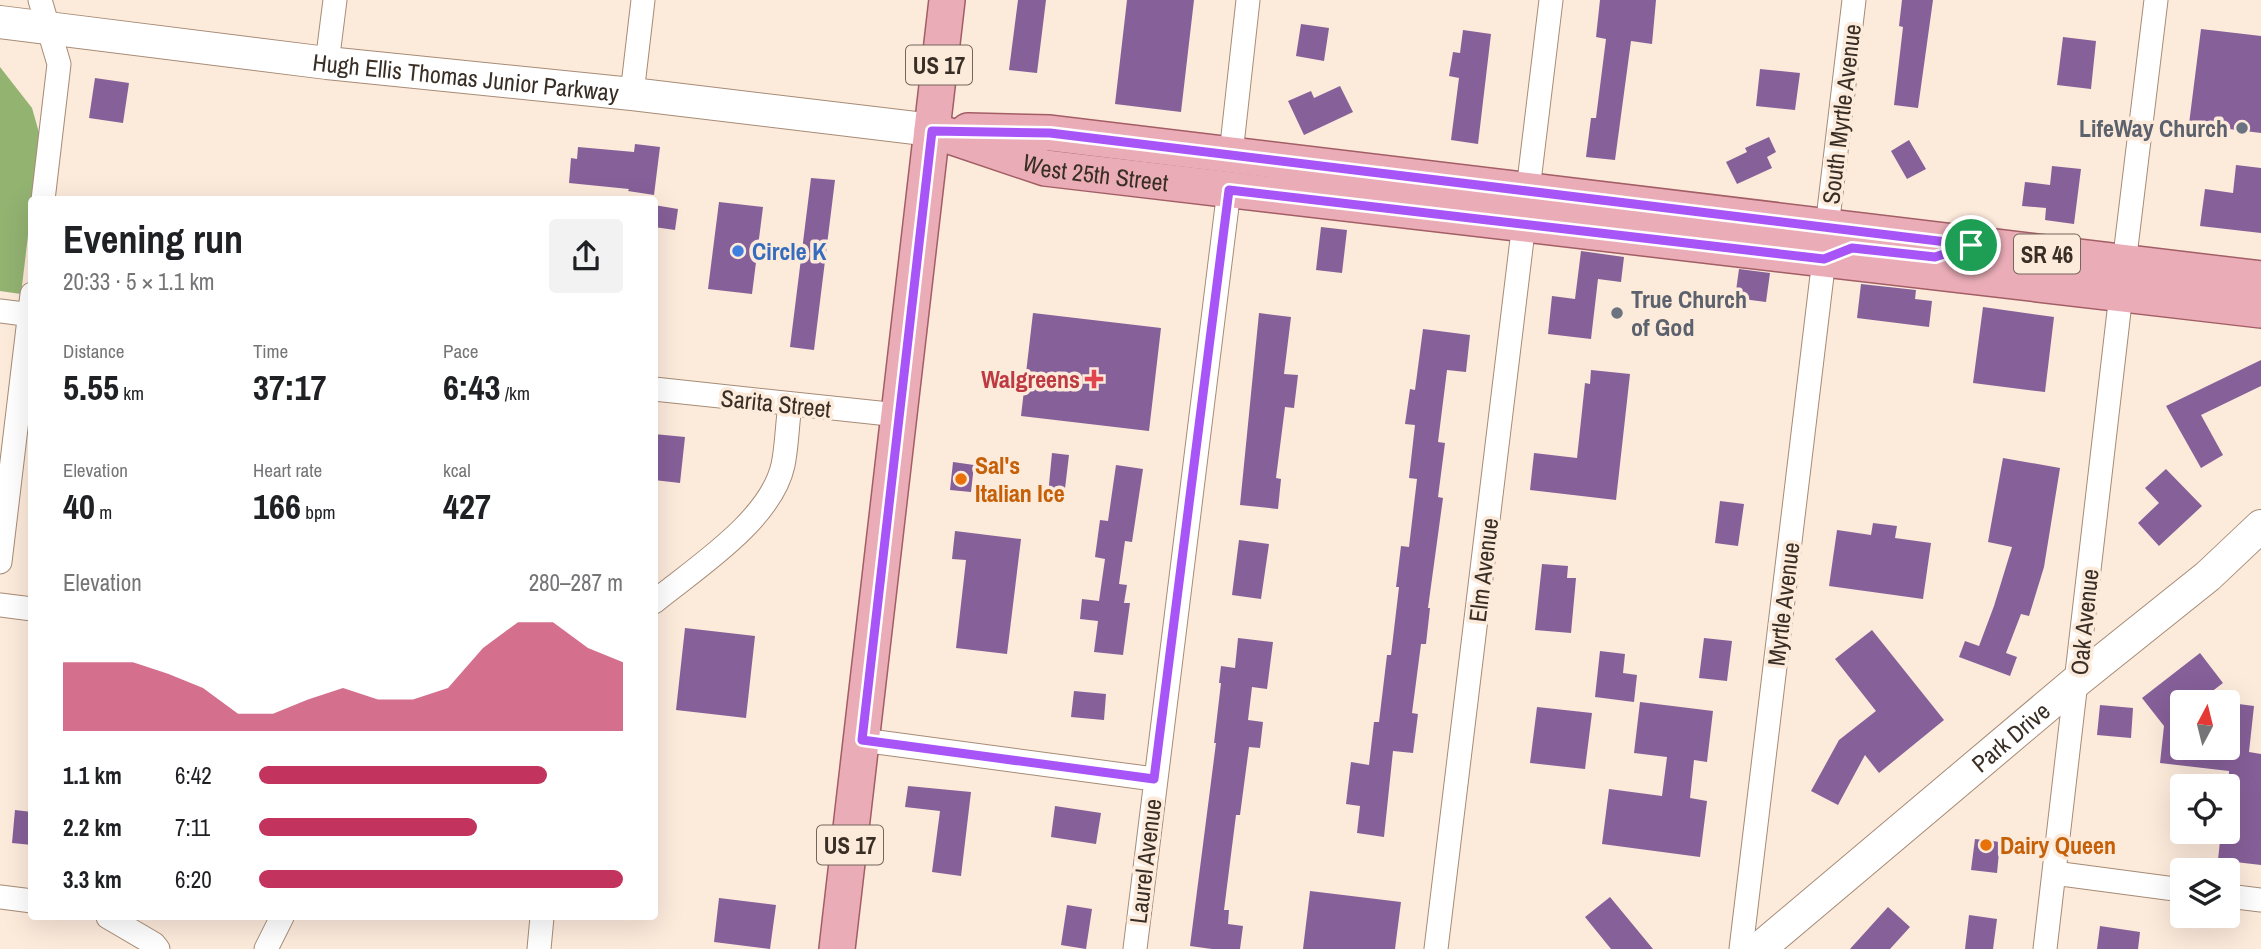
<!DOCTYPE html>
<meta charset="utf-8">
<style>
:root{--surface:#fff;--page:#f2f2f2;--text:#202124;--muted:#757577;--accent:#c2335d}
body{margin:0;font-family:"Archivo Narrow",sans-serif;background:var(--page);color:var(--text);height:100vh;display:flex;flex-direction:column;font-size:26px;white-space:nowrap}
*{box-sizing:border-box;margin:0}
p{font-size:23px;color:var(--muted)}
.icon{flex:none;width:38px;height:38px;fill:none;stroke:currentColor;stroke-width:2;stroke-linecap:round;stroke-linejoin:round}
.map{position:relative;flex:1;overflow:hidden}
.details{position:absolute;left:28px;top:196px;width:630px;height:724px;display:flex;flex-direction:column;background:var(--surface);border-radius:7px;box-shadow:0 7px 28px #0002}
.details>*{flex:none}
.needle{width:46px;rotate:7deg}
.controls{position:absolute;left:2170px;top:690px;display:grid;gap:14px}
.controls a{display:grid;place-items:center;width:70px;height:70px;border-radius:7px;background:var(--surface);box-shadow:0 7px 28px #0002;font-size:35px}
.pin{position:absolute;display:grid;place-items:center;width:60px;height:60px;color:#fff;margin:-30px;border:4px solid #fff;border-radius:50%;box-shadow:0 2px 7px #0007}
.round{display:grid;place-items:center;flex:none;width:74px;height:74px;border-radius:7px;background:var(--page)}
.head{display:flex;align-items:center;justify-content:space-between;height:119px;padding:0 35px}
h1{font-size:38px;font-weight:700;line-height:52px}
.figures{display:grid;grid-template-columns:repeat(3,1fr);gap:10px;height:119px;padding:7px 35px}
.figures div{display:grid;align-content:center}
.figures b{font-size:35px;font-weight:700}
.figures small{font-size:19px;font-weight:400}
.figures p{font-size:19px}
.chart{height:196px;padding:14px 35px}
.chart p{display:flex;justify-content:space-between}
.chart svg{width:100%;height:126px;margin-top:7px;fill:var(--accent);opacity:.7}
ul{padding:0 35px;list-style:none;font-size:23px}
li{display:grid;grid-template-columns:112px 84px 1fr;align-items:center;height:52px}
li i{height:18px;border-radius:9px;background:var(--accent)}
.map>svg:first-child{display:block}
</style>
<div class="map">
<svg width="2261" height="949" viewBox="0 0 2261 949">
<rect width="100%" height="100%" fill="#fceadb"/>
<path fill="#93b371" d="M0 67 32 108 40 136 21 294 0 291Z"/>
<path fill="#866099" d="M1018 0H1046L1037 73 1009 70Z
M1127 0H1194L1181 112 1115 104Z
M1600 0H1656L1652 44 1631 41 1615 160 1586 157 1591 118H1596L1606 39 1596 37Z
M1902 0H1933L1918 108 1894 105 1903 27 1899 26Z
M1301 24 1329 28 1324 61 1296 56Z
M2201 29 2261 36V133L2189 124Z
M1463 30 1491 34 1478 144 1451 140 1459 78 1449 76 1453 52 1460 53Z
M2063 37 2096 41 2091 89 2057 85Z
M1760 69 1800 73 1795 110 1756 106Z
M95 78 129 83 123 123 89 118Z
M1340 86 1353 112 1304 135 1288 101 1311 91 1314 98Z
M1769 137 1776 152 1767 157 1772 168 1737 184 1726 162 1747 152 1745 148Z
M1909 140 1926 169 1907 179 1891 151Z
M635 144 660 147 654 195 628 191 629 189 569 183 571 158 577 159 578 147 634 152Z
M2236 165 2261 168V233L2200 226 2205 189 2233 193Z
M2052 166 2081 169 2074 224 2045 220 2046 208 2022 206 2025 182 2050 185Z
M811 178 835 180 814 350 790 347Z
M719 202 763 207 752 294 708 289Z
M654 205 678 209 675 230 654 227Z
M1321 227 1347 230 1342 273 1316 270Z
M1581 251 1624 257 1621 282 1598 279 1591 339 1548 334 1552 296 1575 299Z
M1739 269 1770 273 1766 302 1735 298Z
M1861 284 1916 290 1915 299 1932 301 1929 327 1857 318Z
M1983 307 2054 317 2045 392 1973 383Z
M1033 313 1161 328 1149 431 1021 416Z
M1259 313 1291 317 1284 374 1298 375 1294 408 1285 407 1276 478 1281 479 1278 509 1240 505Z
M1423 329 1470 335 1466 372 1447 370 1438 442 1445 443 1438 497 1443 498 1428 608H1430L1426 644H1421L1412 713 1418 714 1413 753 1393 751 1384 837 1357 833 1360 806 1346 804 1351 762 1369 765 1374 722H1379L1387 655H1391L1399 587H1396L1401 546 1409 547 1417 479 1409 478 1415 425 1405 424 1410 389 1415 390Z
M2261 360V386L2201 415 2223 455 2201 468 2166 406Z
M1591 370 1630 374 1616 500 1530 490 1534 453 1577 458 1585 383 1590 384Z
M654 434 685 437 680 483 654 480Z
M1052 453 1069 455 1064 497 1048 495Z
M2003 458 2060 468 2044 567 2029 616 2021 614 2006 653 2017 657 2010 676 1959 657 1965 641 1979 646 1994 606 2012 547 1988 542Z
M953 462 974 465 971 492 950 490Z
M1116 465 1143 469 1132 542 1125 541 1119 584 1127 585 1124 603H1130L1123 655 1094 652 1098 621 1080 619 1082 599 1099 601 1105 559 1095 557 1100 520 1108 521Z
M2166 469 2202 506 2159 546 2138 523 2159 503 2145 488Z
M1720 501 1744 504 1738 546 1715 543Z
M1873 523 1897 526 1895 538 1931 543 1923 599 1829 586 1837 530 1871 535Z
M955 531 1021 539 1007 654 956 648 966 560 952 559Z
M1239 540 1269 544 1261 599 1232 595Z
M1542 564 1568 566 1567 578H1576L1571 633 1535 630Z
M685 628 755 636 746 718 676 710Z
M1872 630 1944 720 1879 773 1865 755 1838 805 1811 791 1839 740 1876 711 1835 659Z
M1238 638 1273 642 1267 689 1252 687 1248 720 1263 722 1260 748 1249 747 1240 815H1236L1224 910H1229L1228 924 1243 926 1240 949H1212L1190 946 1216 743H1214L1221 683H1219L1221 666 1235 668Z
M1704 638 1732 641 1727 681 1699 678Z
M1600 651 1625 654 1623 673 1637 675 1634 702 1595 697Z
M2200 653 2223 683 2198 702H2182V747L2228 754 2231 703 2254 706 2249 752 2261 754V865L2218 860 2221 831H2228L2229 771 2160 763 2164 726 2142 698Z
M1074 691 1106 694 1104 720 1071 717Z
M1640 702 1713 711 1707 762 1694 760 1690 798 1707 801 1700 857 1602 844 1609 789 1662 796 1667 757 1634 753Z
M2100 705 2133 708 2131 738 2097 735Z
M1537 707 1592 713 1585 769 1530 763Z
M908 786 971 792 961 876 932 872 940 811 905 807Z
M1055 806 1101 813 1096 844 1051 837Z
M15 810 32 812V845L12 843Z
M1975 839 2000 842 1997 873 1971 870Z
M1310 891 1401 902 1395 949H1303Z
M1610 897 1653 949H1611L1585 917Z
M719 898 776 905 770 949 714 942Z
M1067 905 1092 909 1086 949 1061 945Z
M1888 907 1910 927 1890 949H1850Z
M1969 915 1997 919 1993 949H1965Z
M2100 926 2140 932 2138 949H2097Z"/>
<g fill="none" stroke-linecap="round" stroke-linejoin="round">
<defs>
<path id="street" d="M40 0 59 64 43 200
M327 63 335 0
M632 94 643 0
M1231 154 1248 0
M1827 227 1854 0
M2124 264 2156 0
M0 311 32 315
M654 389 898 415
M0 562 32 294
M654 602C697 567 771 520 783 465 787 446 787 425 790 405
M0 605 32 609
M862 740 1154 779
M2054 873 2182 890
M2228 896 2261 900
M0 897 32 901
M108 917 154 944 158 949
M266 949 282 917
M539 949 542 917
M1135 949 1229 190
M1436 949 1551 0
M1741 949 1824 259
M2045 949 2121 294"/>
<g id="secondary">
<path id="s1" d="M0 22 327 63 632 94 932 130"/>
<path id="s2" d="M1759 949 2078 680 2208 576 2261 526"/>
</g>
<g id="primary">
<path id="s3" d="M932 130 1045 168 2261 310"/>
<path d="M968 131 1050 133 2261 279"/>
<path d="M837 949 947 0"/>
</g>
</defs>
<use href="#street" stroke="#a78b75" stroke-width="25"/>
<use href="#secondary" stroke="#a78b75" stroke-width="34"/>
<use href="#primary" stroke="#a35d65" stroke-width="38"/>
<use href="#street" stroke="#fff" stroke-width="23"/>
<use href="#secondary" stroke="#fff" stroke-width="32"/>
<use href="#primary" stroke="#eaadb7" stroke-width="35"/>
</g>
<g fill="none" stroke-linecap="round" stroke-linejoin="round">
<defs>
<path id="route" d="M932 131 1050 133 1971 245 1935 257 1852 248 1824 259 1229 190 1154 779 862 740Z"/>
</defs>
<use href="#route" stroke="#fff" stroke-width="14"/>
<use href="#route" stroke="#a855f7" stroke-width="9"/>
</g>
<g fill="#6b7280" stroke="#fceadb" stroke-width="2.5">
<circle cx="2242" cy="128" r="7"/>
<circle cx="1617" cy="313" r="7"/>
</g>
<circle fill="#3f7fe0" stroke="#fceadb" stroke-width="2.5" cx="738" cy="251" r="7"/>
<path fill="#e0444e" stroke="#fceadb" stroke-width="2.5" d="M1090.5 368.5h7v7h7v7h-7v7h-7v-7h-7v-7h7z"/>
<g fill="#e8710a" stroke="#fceadb" stroke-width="2.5">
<circle cx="961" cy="479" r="7"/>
<circle cx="1986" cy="845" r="7"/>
</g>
<g text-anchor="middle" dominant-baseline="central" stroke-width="7" stroke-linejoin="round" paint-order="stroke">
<g fill="#fceadb" stroke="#74665c" stroke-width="2">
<rect x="906" y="45.5" width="66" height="39" rx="5"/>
<rect x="2014" y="234.5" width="66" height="39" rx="5"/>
<rect x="817" y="825.5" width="66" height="39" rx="5"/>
</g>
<g font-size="23" font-weight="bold" fill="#392e25">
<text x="939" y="65">US 17</text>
<text x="2047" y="254">SR 46</text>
<text x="850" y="845">US 17</text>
</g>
<g font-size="24" fill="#392e25" stroke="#fceadb">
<text stroke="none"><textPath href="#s1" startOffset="469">Hugh Ellis Thomas Junior Parkway</textPath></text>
<text transform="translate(1841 114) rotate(-83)">South Myrtle Avenue</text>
<text stroke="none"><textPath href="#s3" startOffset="170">West 25th Street</textPath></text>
<text transform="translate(776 403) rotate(6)">Sarita Street</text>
<text transform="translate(1483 570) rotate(-83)">Elm Avenue</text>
<text transform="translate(1783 604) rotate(-83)">Myrtle Avenue</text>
<text transform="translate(2084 622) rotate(-84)">Oak Avenue</text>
<text stroke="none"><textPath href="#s2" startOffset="329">Park Drive</textPath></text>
<text transform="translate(1145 861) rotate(-83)">Laurel Avenue</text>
</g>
<g font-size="24" font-weight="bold" fill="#5b616d" stroke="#fceadb" text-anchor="end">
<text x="2228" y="128">LifeWay Church</text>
<text x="1631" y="299" text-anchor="start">True Church<tspan x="1631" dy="28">of God</tspan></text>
</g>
<g font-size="24" font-weight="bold" fill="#366cbe" stroke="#fceadb" text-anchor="start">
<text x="752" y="251">Circle K</text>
</g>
<g font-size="24" font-weight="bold" fill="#be3a42" stroke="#fceadb" text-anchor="end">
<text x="1080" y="379">Walgreens</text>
</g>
<g font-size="24" font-weight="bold" fill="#c56008" stroke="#fceadb" text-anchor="start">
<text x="975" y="465">Sal's<tspan x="975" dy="28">Italian Ice</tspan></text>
<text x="2000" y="845">Dairy Queen</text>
</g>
</g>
</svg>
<div class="controls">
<a><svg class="needle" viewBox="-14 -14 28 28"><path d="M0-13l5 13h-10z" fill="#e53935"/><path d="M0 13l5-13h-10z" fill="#757577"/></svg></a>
<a><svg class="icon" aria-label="locate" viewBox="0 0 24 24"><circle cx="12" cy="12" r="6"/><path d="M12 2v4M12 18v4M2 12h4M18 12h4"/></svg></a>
<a><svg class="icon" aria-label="layers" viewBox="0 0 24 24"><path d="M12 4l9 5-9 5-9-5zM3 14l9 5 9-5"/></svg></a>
</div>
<div class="pin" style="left:1971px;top:245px;background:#1e9e55"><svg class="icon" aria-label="arrive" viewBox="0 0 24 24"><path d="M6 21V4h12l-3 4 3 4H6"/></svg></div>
<section class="details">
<div class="head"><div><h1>Evening run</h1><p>20:33 · 5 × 1.1 km</p></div><a class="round"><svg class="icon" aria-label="share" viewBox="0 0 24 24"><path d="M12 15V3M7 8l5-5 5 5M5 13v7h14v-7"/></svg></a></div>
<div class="figures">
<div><p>Distance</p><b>5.55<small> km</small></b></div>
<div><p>Time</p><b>37:17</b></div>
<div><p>Pace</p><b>6:43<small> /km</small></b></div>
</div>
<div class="figures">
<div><p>Elevation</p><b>40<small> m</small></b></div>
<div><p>Heart rate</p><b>166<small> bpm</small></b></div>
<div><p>kcal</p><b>427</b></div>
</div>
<div class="chart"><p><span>Elevation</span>280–287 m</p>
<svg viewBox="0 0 160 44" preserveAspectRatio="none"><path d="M0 44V20L10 20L20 20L30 24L40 29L50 38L60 38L70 33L80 29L90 33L100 33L110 29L120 15L130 6L140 6L150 15L160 20V44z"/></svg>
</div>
<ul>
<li><b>1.1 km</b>6:42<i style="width:79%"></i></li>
<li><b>2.2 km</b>7:11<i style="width:60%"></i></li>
<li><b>3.3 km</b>6:20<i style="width:100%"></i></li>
</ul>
</section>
</div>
